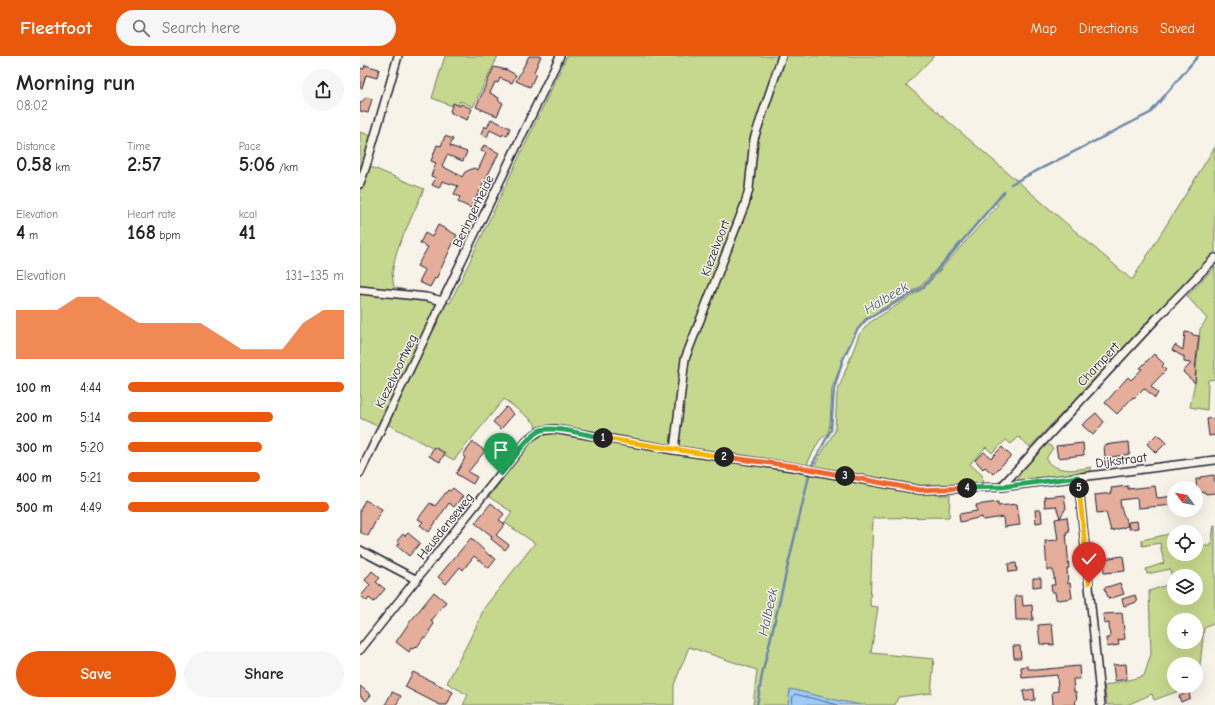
<!DOCTYPE html>
<meta charset="utf-8">
<style>
:root{--surface:#fff;--page:#f6f6f6;--text:#222;--muted:#767676;--accent:#ea580c}
body{margin:0;font-family:"Comic Neue",sans-serif;background:var(--page);color:var(--text);height:100vh;display:flex;flex-direction:column;font-size:15px;white-space:nowrap}
*{box-sizing:border-box;margin:0}
p{font-size:13px;color:var(--muted)}
.icon{flex:none;width:22px;height:22px;fill:none;stroke:currentColor;stroke-width:2;stroke-linecap:round;stroke-linejoin:round}
.map{position:relative;flex:1;overflow:hidden}
.panel{display:flex;flex-direction:column;background:var(--surface);width:360px}
.panel>*{flex:none}
.needle{width:26px;rotate:302deg}
.buttons{position:absolute;left:807px;top:425px;display:grid;gap:8px}
.buttons a{display:grid;place-items:center;width:36px;height:36px;border-radius:50%;background:var(--surface);box-shadow:0 4px 16px #0002;font-size:20px}
.pin{position:absolute;display:grid;place-items:center;width:34px;height:34px;color:#fff;margin:-41px -17px;border-radius:50% 50% 50% 0;rotate:-45deg;box-shadow:0 0 4px #0007}
.pin .icon{rotate:45deg}
.km{position:absolute;width:20px;height:20px;margin:-10px;border-radius:50%;background:#222;color:#fff;font-size:11px;line-height:20px;text-align:center}
.round{display:grid;place-items:center;flex:none;width:42px;height:42px;border-radius:21px;background:var(--page)}
.summary{display:flex;align-items:center;justify-content:space-between;height:68px;padding:0 16px}
h1{font-size:22px;font-weight:700;line-height:30px}
.metrics{display:grid;grid-template-columns:repeat(3,1fr);gap:6px;height:68px;padding:4px 16px}
.metrics div{display:grid;align-content:center}
.metrics b{font-size:20px;font-weight:700}
.metrics small{font-size:11px;font-weight:400}
.metrics p{font-size:11px}
.chart{height:112px;padding:8px 16px}
.chart p{display:flex;justify-content:space-between}
.chart svg{width:100%;height:72px;margin-top:4px;fill:var(--accent);opacity:.7}
.primary-button{display:flex;gap:8px;margin-top:auto;padding:8px 16px}
.primary-button a{flex:1;height:46px;border-radius:24px;background:var(--accent);color:#fff;font-size:16px;font-weight:700;line-height:46px;text-align:center}
.primary-button a+a{background:var(--page);color:var(--text)}
ul{padding:0 16px;list-style:none;font-size:13px}
li{display:grid;grid-template-columns:64px 48px 1fr;align-items:center;height:30px}
li i{height:10px;border-radius:5px;background:var(--accent)}
header{display:flex;align-items:center;gap:24px;box-sizing:border-box;height:56px;padding:0 20px;background:var(--accent);color:#fff}
header strong{font-size:19px}
nav{display:flex;gap:22px;margin-inline-start:auto;font-size:14px}
.search{width:280px;height:36px;background:var(--page);display:flex;align-items:center;gap:10px;box-sizing:border-box;padding:0 14px;border-radius:22px;color:var(--muted);font-size:15px}
main{display:flex;flex:1;min-height:0}
.map>svg:first-child{display:block}
</style>
<header>
<strong>Fleetfoot</strong>
<div class="search"><svg class="icon" aria-label="search" viewBox="0 0 24 24"><circle cx="10" cy="10" r="6"/><path d="M15 15l6 6"/></svg>Search here</div>
<nav><a>Map</a><a>Directions</a><a>Saved</a></nav>
</header>
<main>
<section class="panel">
<div class="summary"><div><h1>Morning run</h1><p>08:02</p></div><a class="round"><svg class="icon" aria-label="share" viewBox="0 0 24 24"><path d="M12 15V3M7 8l5-5 5 5M5 13v7h14v-7"/></svg></a></div>
<div class="metrics">
<div><p>Distance</p><b>0.58<small> km</small></b></div>
<div><p>Time</p><b>2:57</b></div>
<div><p>Pace</p><b>5:06<small> /km</small></b></div>
</div>
<div class="metrics">
<div><p>Elevation</p><b>4<small> m</small></b></div>
<div><p>Heart rate</p><b>168<small> bpm</small></b></div>
<div><p>kcal</p><b>41</b></div>
</div>
<div class="chart"><p><span>Elevation</span>131–135 m</p>
<svg viewBox="0 0 160 44" preserveAspectRatio="none"><path d="M0 44V14L10 14L20 14L30 6L40 6L50 14L60 22L70 22L80 22L90 22L100 30L110 38L120 38L130 38L140 22L150 14L160 14V44z"/></svg>
</div>
<ul>
<li><b>100 m</b>4:44<i style="width:100%"></i></li>
<li><b>200 m</b>5:14<i style="width:67%"></i></li>
<li><b>300 m</b>5:20<i style="width:62%"></i></li>
<li><b>400 m</b>5:21<i style="width:61%"></i></li>
<li><b>500 m</b>4:49<i style="width:93%"></i></li>
</ul>
<div class="primary-button"><a>Save</a><a>Share</a></div>
</section>
<div class="map">
<svg width="855" height="649" viewBox="0 0 855 649">
<rect width="100%" height="100%" fill="#f7f3e8"/>
<filter id="ink" filterUnits="userSpaceOnUse"><feTurbulence type="fractalNoise" baseFrequency=".025" numOctaves="2"/><feDisplacementMap in="SourceGraphic" scale="8" xChannelSelector="R" yChannelSelector="G"/><feConvolveMatrix kernelMatrix="1 2 1 2 8 2 1 2 1" color-interpolation-filters="sRGB"/></filter>
<g filter="url(#ink)">
<path fill="#c6d88d" stroke="#747d64" fill-rule="evenodd" d="M85 0H138L113 51 100 45 97 52 72 42Z
M207 0H574L546 29 772 224 855 91V197L670 391 659 381 651 388 646 384 632 397 626 391 610 408 622 419 623 429 576 430V439H590L589 461 513 462 510 550 518 551 511 597 574 603 571 637 538 641 535 649H501L475 644 430 633 428 649H393L397 614 329 591 314 629V649H103L108 639 87 627 118 567 124 552 175 487 145 467 152 456 129 441 176 380 175 367 144 343 94 404 22 365 17 370 0 362V76L12 80 4 108 64 133 37 194 32 217 34 231 90 247ZM636 147 638 149 564 232 509 267 499 279 477 337 475 375 454 410 447 408 459 385 468 377 470 368 472 332 490 287 497 274 505 263 561 230Z
M855 211V323L848 324 847 354 830 351 835 326 840 273 847 263 827 240Z
M687 387 693 392 687 401V405C698 417 717 414 731 411V416L663 425 658 424C658 415 681 394 687 387Z
M854 469H855V567L844 572 838 628 836 629V608H814V630H832L794 644 792 638 767 649H747L744 630 784 620 791 598 789 535 813 527 810 513 787 518 786 513 804 507 800 487 782 490V484L814 477V498H836V476H830H838L840 490H851ZM814 520H836V542H814ZM814 564H836V586H814Z"/>
<path fill="#9eccf9" stroke="#6c88ad" d="M430 633 475 644 501 649H428Z"/>
<g fill="none" stroke-linecap="round" stroke-linejoin="round">
<path stroke="#546687" stroke-width="1" d="M432 649 433 640 435 638 478 649"/>
<path stroke="#6c88ad" stroke-width="2.5" d="M651 128 790 57 838 0
M452 409 471 374 474 333 483 303 497 274 506 264 563 231 644 136
M397 649 402 619 449 420"/>
</g>
<path fill="#e5ae9b" stroke="#22223b" d="M169 0H181L174 16 176 18 170 31 156 25Z
M5 9 19 13 17 22 6 19 2 32H0V12L4 13Z
M134 11 147 14 156 19 152 27 140 22 138 27 135 26 130 37 139 42 138 44 143 47 137 60 116 51Z
M7 41 12 43 8 57 0 55V47Z
M93 47 100 50 101 48 112 53 107 64 91 57V55H90Z
M131 63 150 72 147 80 143 78 142 80 130 74 127 81 121 78 124 70 127 72Z
M85 80 93 83 90 90 107 96 103 105 87 99 82 110 97 118 96 119 98 118 102 121 105 116 114 112 118 114 126 97 121 95 124 89 139 97 111 152 98 146 100 141 94 138 98 130 82 125 79 132 72 129 76 122 71 120 76 107 71 105 77 89 81 90Z
M78 169 97 179 76 223 75 222 70 231 59 226 65 214 57 210 68 191 60 187 65 177 72 181Z
M825 276 832 277 833 279 839 280 835 313 836 314 835 327 823 316 831 307 824 306V300H822L812 294 815 289 823 294Z
M794 298 804 308 802 310 806 314 791 330 798 337 795 342 784 332 774 342 773 341 757 358 745 347 768 321 771 324 782 313 780 312Z
M146 351 154 358 141 373 133 366Z
M736 357 744 366 733 379 722 369Z
M855 362V379L849 380 847 363Z
M797 378 806 387 796 397 787 388Z
M113 386 125 395 108 416 117 421 113 428 96 418 105 402 103 399Z
M769 386 770 398 745 402 744 389Z
M723 387 724 399 698 402 696 390Z
M74 391 85 397 80 406 69 400Z
M642 391 651 400 633 418 625 411 623 413 615 404 624 396 631 402Z
M854 419 855 437 846 438 845 436 837 437 836 423H840V421Z
M768 430V433L795 430 797 442 814 440V449L778 452 777 442 760 444 761 452 768 470 751 475 746 456 737 457 735 439 752 437 751 432Z
M93 432 103 440 94 451 89 447 69 476 60 469 63 466 58 463 70 447 75 450 88 434 90 435Z
M704 439 706 452 700 462 696 450 685 451 684 441Z
M5 444 22 453 8 480 0 476V454Z
M638 446V450L657 448 660 469 644 471 643 461 623 464 622 461 600 466 599 458 617 455 616 449Z
M131 447 144 458 139 464 145 468 136 479 149 489 145 494 131 483 132 480 115 467Z
M675 454H681L682 466 676 467Z
M707 461 709 476H706L709 512H707L708 528 710 527 712 542 699 544 696 543 695 536H692L691 529H695L693 514H687L685 485 698 484 695 463Z
M777 465 778 472 769 473 768 466Z
M48 477 60 487 49 500 37 490 40 487 37 485 43 478 45 480Z
M111 482 130 500V499L136 503 129 512 114 500 103 514 100 511 86 528 78 521Z
M763 500 765 515 744 517 743 503Z
M656 507 657 515 649 516 648 508Z
M12 515 20 522 16 526 25 533 14 546 9 542 7 545 1 540 10 529 5 524Z
M673 522H681V530L673 531Z
M760 527 764 538 749 543 744 532Z
M74 536 86 546 71 565 74 568 69 575 70 576 66 582 64 581 57 591 56 590 53 593 51 592 49 596 36 586 49 567Z
M775 539 777 546 764 550 762 543Z
M655 540H662L663 550 672 549 673 564H656Z
M762 557 765 583 758 584 759 589 747 591 746 582H750L749 567 744 568 743 558Z
M692 568 694 589 680 588 678 569Z
M653 590H660L661 602H654Z
M766 608 767 623 755 625 753 609Z
M668 610V613H675L676 614 719 610 720 623H713L714 636H716L717 644H715L716 649H693L692 636 698 635 697 619 662 622 661 611Z
M53 616 93 636 87 649H80L45 631Z
M0 630 11 639 6 645 0 640Z
M674 633 675 644 665 645 663 635Z
M32 636 41 640 36 649H25Z
M829 636 830 642 821 646 819 640Z"/>
<g fill="none" stroke-linecap="round" stroke-linejoin="round">
<defs>
<path id="street" d="M0 128 7 107 38 0
M0 234 66 241 83 245
M314 394 325 303 385 148 389 133 394 83 422 0
M0 417 200 0
M718 421 741 649
M641 431 797 262 855 202
M0 494 57 524
M0 594 169 382 180 375 194 373 314 394 433 411 560 434 641 431 855 404"/>
</defs>
<use href="#street" stroke="#22223b" stroke-width="10"/>
<use href="#street" stroke="#f7f3e8" stroke-width="7"/>
</g>
</g>
<g fill="none" stroke-linecap="round" stroke-linejoin="round" filter="url(#ink)">
<defs>
<path id="split-1" d="M141 418C150 407 170 377 181 374 197 370 227 379 243 382"/>
<path id="split-2" d="M243 382 364 401"/>
<path id="split-3" d="M364 401 433 410 485 420"/>
<path id="split-4" d="M485 420 560 434 607 432"/>
<path id="split-5" d="M607 432 641 431 718 421 719 432"/>
<path id="split-6" d="M719 432 729 527"/>
</defs>
<use href="#split-1" stroke="#fff" stroke-width="8"/>
<use href="#split-2" stroke="#fff" stroke-width="8"/>
<use href="#split-3" stroke="#fff" stroke-width="8"/>
<use href="#split-4" stroke="#fff" stroke-width="8"/>
<use href="#split-5" stroke="#fff" stroke-width="8"/>
<use href="#split-6" stroke="#fff" stroke-width="8"/>
<use href="#split-1" stroke="#22a559" stroke-width="5"/>
<use href="#split-2" stroke="#f5b400" stroke-width="5"/>
<use href="#split-3" stroke="#f0652b" stroke-width="5"/>
<use href="#split-4" stroke="#f0652b" stroke-width="5"/>
<use href="#split-5" stroke="#22a559" stroke-width="5"/>
<use href="#split-6" stroke="#f5b400" stroke-width="5"/>
</g>
<g text-anchor="middle" dominant-baseline="central" stroke-width="3" stroke-linejoin="round" paint-order="stroke">
<g font-size="13" fill="#22223b" stroke="#f7f3e8">
<text transform="translate(113 155) rotate(-64)">Beringerheide</text>
<text transform="translate(355 192) rotate(-69)">Kiezelvoort</text>
<text transform="translate(738 308) rotate(-47)">Champert</text>
<text transform="translate(36 315) rotate(-64)">Kiezelvoortweg</text>
<text transform="translate(761 404) rotate(-7)">Dijkstraat</text>
<text transform="translate(85 470) rotate(-51)">Heusdenseweg</text>
</g>
<g font-size="14" font-style="italic" fill="#475574" stroke="#f7f3e8">
<text transform="translate(526 242) rotate(-31)">Halbeek</text>
<text transform="translate(408 556) rotate(-77)">Halbeek</text>
</g>
</g>
</svg>
<div class="buttons">
<a><svg class="needle" viewBox="-14 -14 28 28"><path d="M0-13l5 13h-10z" fill="#e53935"/><path d="M0 13l5-13h-10z" fill="#767676"/></svg></a>
<a><svg class="icon" aria-label="locate" viewBox="0 0 24 24"><circle cx="12" cy="12" r="6"/><path d="M12 2v4M12 18v4M2 12h4M18 12h4"/></svg></a>
<a><svg class="icon" aria-label="layers" viewBox="0 0 24 24"><path d="M12 4l9 5-9 5-9-5zM3 14l9 5 9-5"/></svg></a>
<a>+</a>
<a>−</a>
</div>
<div class="pin" style="left:141px;top:418px;background:#1e9e55"><svg class="icon" aria-label="arrive" viewBox="0 0 24 24"><path d="M6 21V4h12l-3 4 3 4H6"/></svg></div>
<div class="pin" style="left:729px;top:527px;background:#d93025"><svg class="icon" aria-label="check" viewBox="0 0 24 24"><path d="M5 12l5 5 9-10"/></svg></div>
<b class="km" style="left:243px;top:382px">1</b>
<b class="km" style="left:364px;top:401px">2</b>
<b class="km" style="left:485px;top:420px">3</b>
<b class="km" style="left:607px;top:432px">4</b>
<b class="km" style="left:719px;top:432px">5</b>
</div>
</main>
